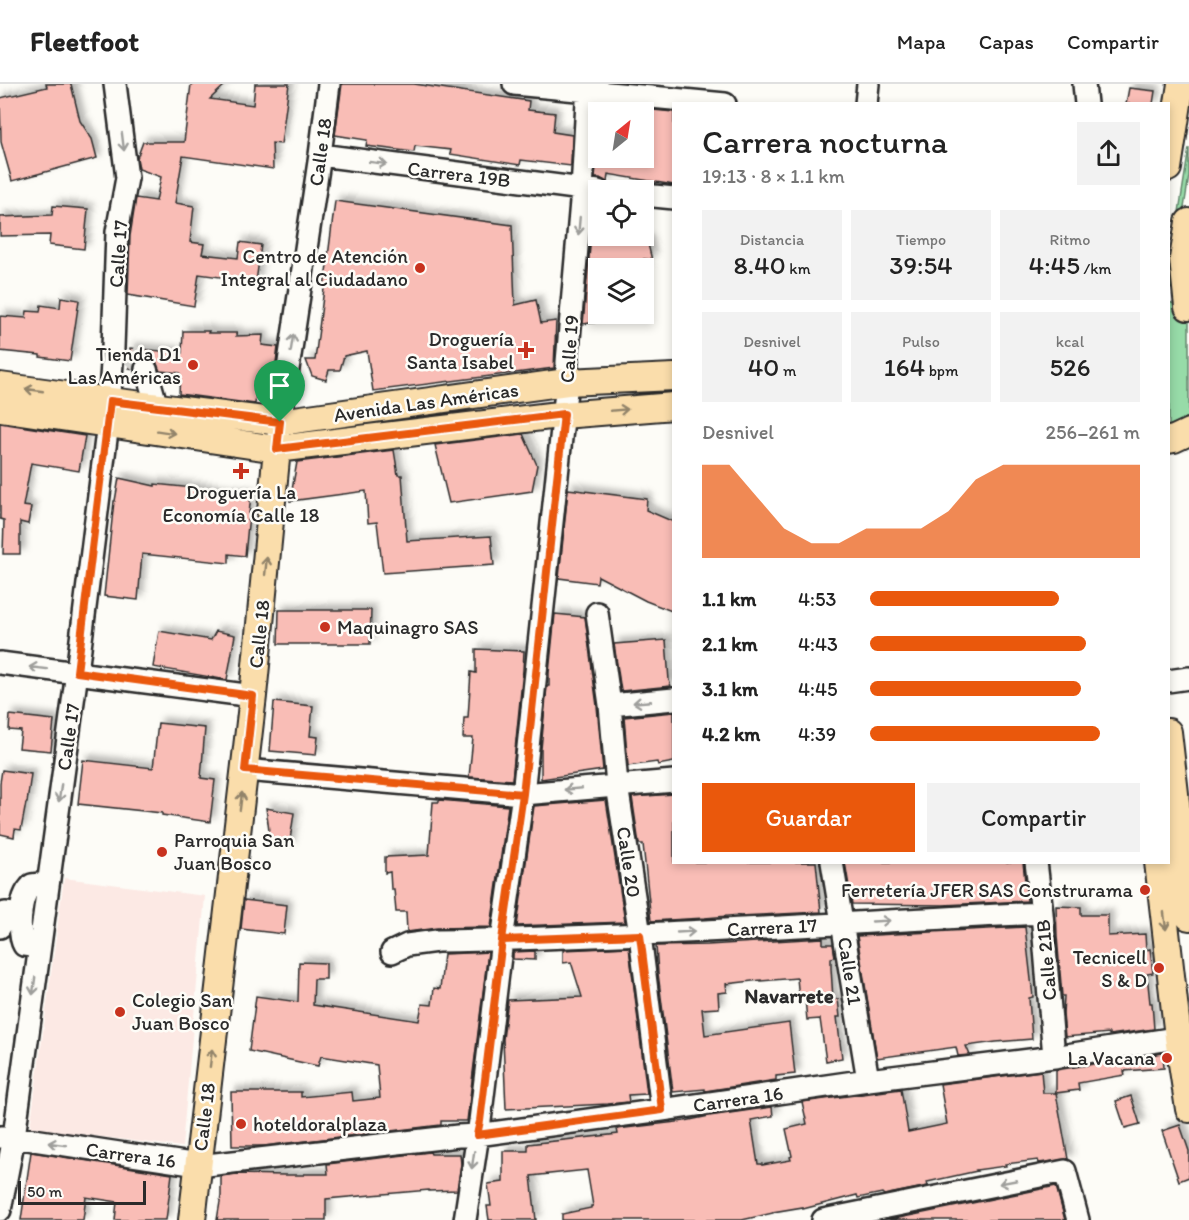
<!DOCTYPE html>
<html lang="es">
<meta charset="utf-8">
<style>
:root{--surface:#fff;--page:#f2f2f2;--text:#222;--muted:#767676;--line:#e0e0e0;--accent:#ea580c}
body{margin:0;font-family:Itim,sans-serif;background:var(--page);color:var(--text);height:100vh;display:flex;flex-direction:column;font-size:22px;white-space:nowrap}
*{box-sizing:border-box;margin:0}
p{font-size:20px;color:var(--muted)}
.icon{flex:none;width:33px;height:33px;fill:none;stroke:currentColor;stroke-width:2;stroke-linecap:round;stroke-linejoin:round}
.map{position:relative;flex:1;overflow:hidden}
.sheet{position:absolute;left:672px;top:18px;width:498px;height:762px;display:flex;flex-direction:column;background:var(--surface);border-radius:0px;box-shadow:0 3px 9px #0003}
.sheet>*{flex:none}
.needle{width:39px;rotate:30deg}
.buttons{position:absolute;left:588px;top:18px;display:grid;gap:12px}
.buttons a{display:grid;place-items:center;width:66px;height:66px;border-radius:0px;background:var(--surface);box-shadow:0 3px 9px #0003;font-size:30px}
.scale{position:absolute;left:18px;bottom:15px;width:128px;box-sizing:border-box;padding-left:6px;border:3px solid #2b2b2b;border-top:0;font-size:16px;line-height:21px;white-space:nowrap;color:#2b2b2b;-webkit-text-stroke:4px #fdfcf7;paint-order:stroke}
.pin{position:absolute;display:grid;place-items:center;width:51px;height:51px;color:#fff;margin:-62px -26px;border-radius:50% 50% 50% 0;rotate:-45deg;box-shadow:0 0 6px #0007}
.pin .icon{rotate:45deg}
.round{display:grid;place-items:center;flex:none;width:63px;height:63px;border-radius:0px;background:var(--page)}
.headline{display:flex;align-items:center;justify-content:space-between;height:102px;padding:0 30px}
h1{font-size:33px;font-weight:600;line-height:45px}
.stats{display:grid;grid-template-columns:repeat(3,1fr);gap:9px;height:102px;padding:6px 30px}
.stats div{display:grid;align-content:center;border-radius:0px;background:var(--page);text-align:center}
.stats b{font-size:26px;font-weight:600}
.stats small{font-size:16px;font-weight:400}
.stats p{font-size:16px}
.chart{height:168px;padding:12px 30px}
.chart p{display:flex;justify-content:space-between}
.chart svg{width:100%;height:108px;margin-top:6px;fill:var(--accent);opacity:.7}
.button{display:flex;gap:12px;margin-top:auto;padding:12px 30px}
.button a{flex:1;height:69px;border-radius:0px;background:var(--accent);color:#fff;font-size:24px;font-weight:600;line-height:69px;text-align:center}
.button a+a{background:var(--page);color:var(--text)}
ul{padding:0 30px;list-style:none;font-size:20px}
li{display:grid;grid-template-columns:96px 72px 1fr;align-items:center;height:45px}
li i{height:15px;border-radius:8px;background:var(--accent)}
header{display:flex;align-items:center;gap:36px;box-sizing:border-box;height:84px;padding:0 30px;background:var(--surface);border-bottom:2px solid var(--line)}
header strong{font-size:28px}
nav{display:flex;gap:33px;margin-inline-start:auto;font-size:21px}
.map>svg:first-child{display:block}
</style>
<header>
<strong>Fleetfoot</strong>
<nav><a>Mapa</a><a>Capas</a><a>Compartir</a></nav>
</header>
<div class="map">
<svg width="1189" height="1136" viewBox="0 0 1189 1136">
<defs>
<filter id="shadow"><feDropShadow dx="5" dy="-5" stdDeviation="3" flood-color="#0004"/></filter>
</defs>
<rect width="100%" height="100%" fill="#fdfcf7"/>
<filter id="ink" filterUnits="userSpaceOnUse"><feTurbulence type="fractalNoise" baseFrequency=".0167" numOctaves="2"/><feDisplacementMap in="SourceGraphic" scale="12" xChannelSelector="R" yChannelSelector="G"/><feConvolveMatrix kernelMatrix="1 2 1 2 8 2 1 2 1" color-interpolation-filters="sRGB"/></filter>
<g filter="url(#ink)">
<path fill="#fce9e4" d="M64 794 205 812 182 1063 30 1044Z"/>
<path fill="#97dba8" stroke="#61836a" stroke-width="1.5" d="M1189 64V92L1181 143 1184 208 1169 204 1168 179 1171 172 1176 147Z
M1169 218 1189 225V346L1169 354Z"/>
<path fill="#f9bdb6" stroke="#2b2b2b" stroke-width="1.5" filter="url(#shadow)" d="M46 0H71L80 37 92 55 97 74 12 97 1 58 0 14 47 3Z
M191 0H226L210 15 253 21 255 0H289L281 60 272 59 273 85 183 72 175 119 194 122 190 158 204 160 202 170 238 174 240 158 261 161 256 198 199 190 194 222 128 211 130 152 136 114 156 117 161 93 139 85 137 74 143 58H184Z
M342 0H414L529 17 528 26 555 29 553 48 572 51 571 82 521 76 520 81 450 70 451 66 415 62 414 68 366 62 367 56 335 51Z
M1129 4 1155 7 1153 20H1126Z
M600 21 674 28V101L608 90 607 99 600 94H595L598 54V74H644V28H599Z
M335 117 512 141 515 221 536 216 541 239 556 237 554 284 373 307 367 267 344 272 340 286H329L326 296 312 292 306 276H315Z
M53 122 88 125 84 165 49 161 50 151 0 152V133L52 131Z
M591 152 647 156 652 176 644 175 647 184H598V238L583 240Z
M61 213 79 216 70 277 40 273V271L0 267V232L26 234 27 227 40 228 41 221 60 224Z
M183 247H209L208 249H237L236 252 263 251 262 261 278 263 274 294 258 292 255 320 179 310 180 289 160 287 155 276 150 273H142L136 277 134 285 129 284 130 264 182 269Z
M0 339 85 352 79 387 31 379 23 422 31 423 28 440 20 438V470H3L4 436 0 435Z
M523 350 537 381 532 407 449 419 435 361Z
M394 366 398 391H402L407 457 491 452 494 481 383 489 377 438 368 439 366 407 290 417 297 378Z
M119 394 155 402V400L251 410 245 472 229 470V479L142 470 138 516 104 512 114 417H115Z
M568 405 647 415 646 426 674 438V528L646 517 598 492 597 499 559 494Z
M279 526H371L370 560H278Z
M555 530 585 533 597 622 603 686 541 695V665L547 602H549V589Z
M159 547 211 556 216 547 235 551 227 596 153 583Z
M666 556 669 596 671 602 621 607 614 560Z
M476 565 524 567 523 586 512 696 469 693 473 654H463L464 634H468L471 588 476 589Z
M274 618 313 622 310 652 318 653 316 671 270 667Z
M674 628V678L658 681 657 678 628 682 624 633Z
M10 631 54 636 51 667 19 664 21 647 9 646Z
M158 639 205 644 201 694 215 696 210 738 162 731V729L78 720 83 676 153 684Z
M2 686 31 690 27 719H26L21 746 15 745 14 753 0 750V699Z
M674 710V778H816L821 828 739 832V831L705 834 651 837 643 760H639L632 713Z
M439 716 508 722 491 843 437 844 407 848 406 828H396L394 805H391L390 788 385 789V773L429 771 433 718H439Z
M606 716 625 838 517 842 534 722Z
M266 724 294 729 289 763 271 762Z
M845 778H1023L1027 817 943 821 852 820Z
M244 816 287 821 284 850 241 845Z
M1056 822 1081 823V831H1108V852L1145 850 1146 866 1150 865 1153 889 1147 890 1150 919H1152L1154 945 1109 951V949L1065 953 1063 930 1064 912H1062L1057 852Z
M1025 843 1033 913 1029 914 1032 955 996 958 966 962 970 971 958 972 956 963 877 974 857 852Z
M823 854V860H833L835 873 831 874V884L833 915H838L840 933H837L842 974 826 977 820 935 807 936 805 915H799L797 894 761 897V896L726 900 727 908 718 909 719 924 702 925 705 951 789 939 795 990 776 992V996L705 1007V1005L673 1008 658 889 656 862 708 861Z
M629 863 647 1010 628 1011 629 1018 608 1020 506 1025 503 955 508 916 582 913 571 878 563 879V866Z
M535 867V876L513 875V868Z
M488 868 467 1037H441V1041L264 1062H232L231 1008H301V1013L352 1008 353 1017 380 1014 377 981 321 972 318 982 249 967 256 912 298 918 299 878 326 879V895H314L313 921 419 937 422 920 432 921 434 904 440 905 444 870Z
M1163 969 1164 984 1124 987 1125 991 1078 999 1079 1006 1056 1009 1068 1075 1039 1079 1038 1076 1005 1080 1006 1082 976 1086 977 1087 927 1098 928 1102 884 1111 882 1109 858 1114 857 1111 803 1125V1123L773 1128V1129L742 1136H562V1130L591 1124V1122H593L587 1086 531 1092 536 1136H489L487 1122H491L488 1100 503 1098V1067H528V1060L618 1050 617 1045 685 1037 709 1032 772 1023 773 1032 751 1036 758 1080H762V1081L791 1076 790 1073 792 1072 786 1045 807 1040 802 1018 901 1005 908 1048 947 1040 940 1000 1041 987 1043 1009H1056V986Z
M1131 1012 1140 1040 1125 1044 1116 1017Z
M1180 1041 1189 1067V1093L1179 1097 1162 1047Z
M31 1068 172 1090 166 1136H115L117 1118 86 1113 83 1136H21Z
M430 1068 431 1070H460L461 1080 457 1106 429 1107V1106L326 1115V1136H217L221 1112V1092L237 1090 285 1091H304V1090H328L327 1080Z
M1056 1102 1065 1136H889Z"/>
<g fill="none" stroke-linecap="round" stroke-linejoin="round">
<path stroke="#d3d2ce" stroke-width="21" stroke-dasharray="21 10" stroke-linecap="butt" d="M130 270 138 276 146 285"/>
<defs>
<path id="minor" d="M514 0 725 20
M1084 0 1086 20
M866 20 868 0
M320 71 598 107
M644 111 674 114
M146 285 157 323
M278 352 320 71 329 0
M597 529 610 621 617 701 640 851 662 1026
M0 579 253 612
M1168 597 1189 594
M610 621 674 615
M245 686 523 710 674 697
M832 778 868 996
M1036 778 1042 829 1054 973
M0 843 5 829 21 831
M39 863 24 861C18 851 20 820 26 809 27 806 30 804 32 801L48 799
M392 868 407 861 437 857C639 853 840 839 1042 829
M0 1053H14L198 1081H207L458 1052 477 1051 662 1026 868 996 1054 973 1189 952
M0 1126 14 1053 77 588 108 339 113 264 117 148 127 94 115 0
M465 1136 480 1037 502 856 523 710 567 298V278L582 106 588 0
M823 1136 1065 1087 1078 1136"/>
<path id="major" d="M1168 84 1181 0
M1188 223 1183 175 1189 138
M0 302 110 317 280 338 567 298 674 293
M0 324 277 365 550 332 674 322
M1168 356 1174 355 1189 348
M1168 648 1189 833
M1158 778 1178 953 1189 1025
M192 1136 253 612 277 365"/>
</defs>
<use href="#minor" stroke="#2b2b2b" stroke-width="26"/>
<use href="#major" stroke="#2b2b2b" stroke-width="30"/>
<use href="#minor" stroke="#fdfcf7" stroke-width="21"/>
<use href="#major" stroke="#faddab" stroke-width="26"/>
</g>
<defs><path id="oneway-shaft" d="M-6 0H5M1.5-3L5.5 0L1.5 3" fill="none" stroke-width="1.6" stroke-linecap="round" stroke-linejoin="round" transform="scale(1.5)"/></defs>
<g stroke="#9e9e9b">
<use href="#oneway-shaft" transform="translate(123 58) rotate(83)"/>
<use href="#oneway-shaft" transform="translate(378 79) rotate(7)"/>
<use href="#oneway-shaft" transform="translate(579 142) rotate(95)"/>
<use href="#oneway-shaft" transform="translate(292 259) rotate(-81)"/>
<use href="#oneway-shaft" transform="translate(38 584) rotate(-173)"/>
<use href="#oneway-shaft" transform="translate(642 618) rotate(175)"/>
<use href="#oneway-shaft" transform="translate(573 705) rotate(175)"/>
<use href="#oneway-shaft" transform="translate(60 709) rotate(98)"/>
<use href="#oneway-shaft" transform="translate(881 837) rotate(-3)"/>
<use href="#oneway-shaft" transform="translate(686 848) rotate(-3)"/>
<use href="#oneway-shaft" transform="translate(34 902) rotate(98)"/>
<use href="#oneway-shaft" transform="translate(57 1060) rotate(-172)"/>
<use href="#oneway-shaft" transform="translate(473 1076) rotate(98)"/>
<use href="#oneway-shaft" transform="translate(1008 1098) rotate(169)"/>
</g>
<g stroke="#92846b">
<use href="#oneway-shaft" transform="translate(34 306) rotate(-172)"/>
<use href="#oneway-shaft" transform="translate(619 326) rotate(-5)"/>
<use href="#oneway-shaft" transform="translate(166 348) rotate(9)"/>
<use href="#oneway-shaft" transform="translate(266 482) rotate(-84)"/>
<use href="#oneway-shaft" transform="translate(241 717) rotate(-83)"/>
<use href="#oneway-shaft" transform="translate(1165 837) rotate(83)"/>
<use href="#oneway-shaft" transform="translate(211 974) rotate(-83)"/>
</g>
</g>
<g fill="none" stroke-linecap="round" stroke-linejoin="round" filter="url(#ink)">
<defs>
<path id="route" d="M280 338 110 317 77 588 253 612 245 686 523 710 502 856 480 1037 477 1051 662 1026 640 851 502 856 523 710 564 330 277 365 280 338"/>
</defs>
<use href="#route" stroke="#fff" stroke-width="12"/>
<use href="#route" stroke="#ea580c" stroke-width="8"/>
</g>
<g fill="#c8321e" stroke="#fdfcf7" stroke-width="2">
<circle cx="420" cy="184" r="6"/>
<path d="M523 257h6v6h6v6h-6v6h-6v-6h-6v-6h6z"/>
<circle cx="193" cy="281" r="6"/>
<path d="M238 378h6v6h6v6h-6v6h-6v-6h-6v-6h6z"/>
<circle cx="325" cy="543" r="6"/>
<circle cx="162" cy="768" r="6"/>
<circle cx="1145" cy="806" r="6"/>
<circle cx="1159" cy="884" r="6"/>
<circle cx="120" cy="928" r="6"/>
<circle cx="1167" cy="974" r="6"/>
<circle cx="241" cy="1040" r="6"/>
</g>
<g text-anchor="middle" dominant-baseline="central" stroke-width="5" stroke-linejoin="round" paint-order="stroke">
<g font-size="20" fill="#2b2b2b" stroke="#fdfcf7">
<text transform="translate(320 68) rotate(-82)">Calle 18</text>
<text transform="translate(459 90) rotate(7)">Carrera 19B</text>
<text transform="translate(118 170) rotate(-86)">Calle 17</text>
<text transform="translate(569 265) rotate(-86)">Calle 19</text>
<text transform="translate(426 318) rotate(-8)">Avenida Las Américas</text>
<text transform="translate(259 550) rotate(-84)">Calle 18</text>
<text transform="translate(68 653) rotate(-82)">Calle 17</text>
<text transform="translate(629 778) rotate(81)">Calle 20</text>
<text transform="translate(772 843) rotate(-3)">Carrera 17</text>
<text transform="translate(1046 876) rotate(-95)">Calle 21B</text>
<text transform="translate(850 887) rotate(81)">Calle 21</text>
<text transform="translate(738 1015) rotate(-8)">Carrera 16</text>
<text transform="translate(204 1033) rotate(-83)">Calle 18</text>
<text transform="translate(131 1071) rotate(8)">Carrera 16</text>
</g>
<g font-size="20" fill="#2b2b2b" stroke="#fdfcf7" text-anchor="end">
<text x="408" y="172">Centro de Atención<tspan x="408" dy="23">Integral al Ciudadano</tspan></text>
<text x="514" y="255">Droguería<tspan x="514" dy="23">Santa Isabel</tspan></text>
<text x="181" y="270">Tienda D1<tspan x="181" dy="23">Las Américas</tspan></text>
<text x="241" y="408" text-anchor="middle">Droguería La<tspan x="241" dy="23">Economía Calle 18</tspan></text>
<text x="337" y="543" text-anchor="start">Maquinagro SAS</text>
<text x="174" y="756" text-anchor="start">Parroquia San<tspan x="174" dy="23">Juan Bosco</tspan></text>
<text x="1133" y="806">Ferretería JFER SAS Construrama</text>
<text x="1147" y="873">Tecnicell<tspan x="1147" dy="23">S &amp; D</tspan></text>
<text x="132" y="916" text-anchor="start">Colegio San<tspan x="132" dy="23">Juan Bosco</tspan></text>
<text x="1155" y="974">La Vacana</text>
<text x="253" y="1040" text-anchor="start">hoteldoralplaza</text>
</g>
<g font-size="21" font-weight="bold" fill="#2b2b2b" stroke="#fdfcf7">
<text x="789" y="911">Navarrete</text>
</g>
</g>
</svg>
<div class="buttons">
<a><svg class="needle" viewBox="-14 -14 28 28"><path d="M0-13l5 13h-10z" fill="#e53935"/><path d="M0 13l5-13h-10z" fill="#767676"/></svg></a>
<a><svg class="icon" aria-label="locate" viewBox="0 0 24 24"><circle cx="12" cy="12" r="6"/><path d="M12 2v4M12 18v4M2 12h4M18 12h4"/></svg></a>
<a><svg class="icon" aria-label="layers" viewBox="0 0 24 24"><path d="M12 4l9 5-9 5-9-5zM3 14l9 5 9-5"/></svg></a>
</div>
<div class="scale">50 m</div>
<div class="pin" style="left:280px;top:338px;background:#1e9e55"><svg class="icon" aria-label="arrive" viewBox="0 0 24 24"><path d="M6 21V4h12l-3 4 3 4H6"/></svg></div>
<section class="sheet">
<div class="headline"><div><h1>Carrera nocturna</h1><p>19:13 · 8 × 1.1 km</p></div><a class="round"><svg class="icon" aria-label="share" viewBox="0 0 24 24"><path d="M12 15V3M7 8l5-5 5 5M5 13v7h14v-7"/></svg></a></div>
<div class="stats">
<div><p>Distancia</p><b>8.40<small> km</small></b></div>
<div><p>Tiempo</p><b>39:54</b></div>
<div><p>Ritmo</p><b>4:45<small> /km</small></b></div>
</div>
<div class="stats">
<div><p>Desnivel</p><b>40<small> m</small></b></div>
<div><p>Pulso</p><b>164<small> bpm</small></b></div>
<div><p>kcal</p><b>526</b></div>
</div>
<div class="chart"><p><span>Desnivel</span>256–261 m</p>
<svg viewBox="0 0 160 44" preserveAspectRatio="none"><path d="M0 44V6L10 6L20 19L30 32L40 38L50 38L60 32L70 32L80 32L90 25L100 12L110 6L120 6L130 6L140 6L150 6L160 6V44z"/></svg>
</div>
<ul>
<li><b>1.1 km</b>4:53<i style="width:70%"></i></li>
<li><b>2.1 km</b>4:43<i style="width:80%"></i></li>
<li><b>3.1 km</b>4:45<i style="width:78%"></i></li>
<li><b>4.2 km</b>4:39<i style="width:85%"></i></li>
</ul>
<div class="button"><a>Guardar</a><a>Compartir</a></div>
</section>
</div>
